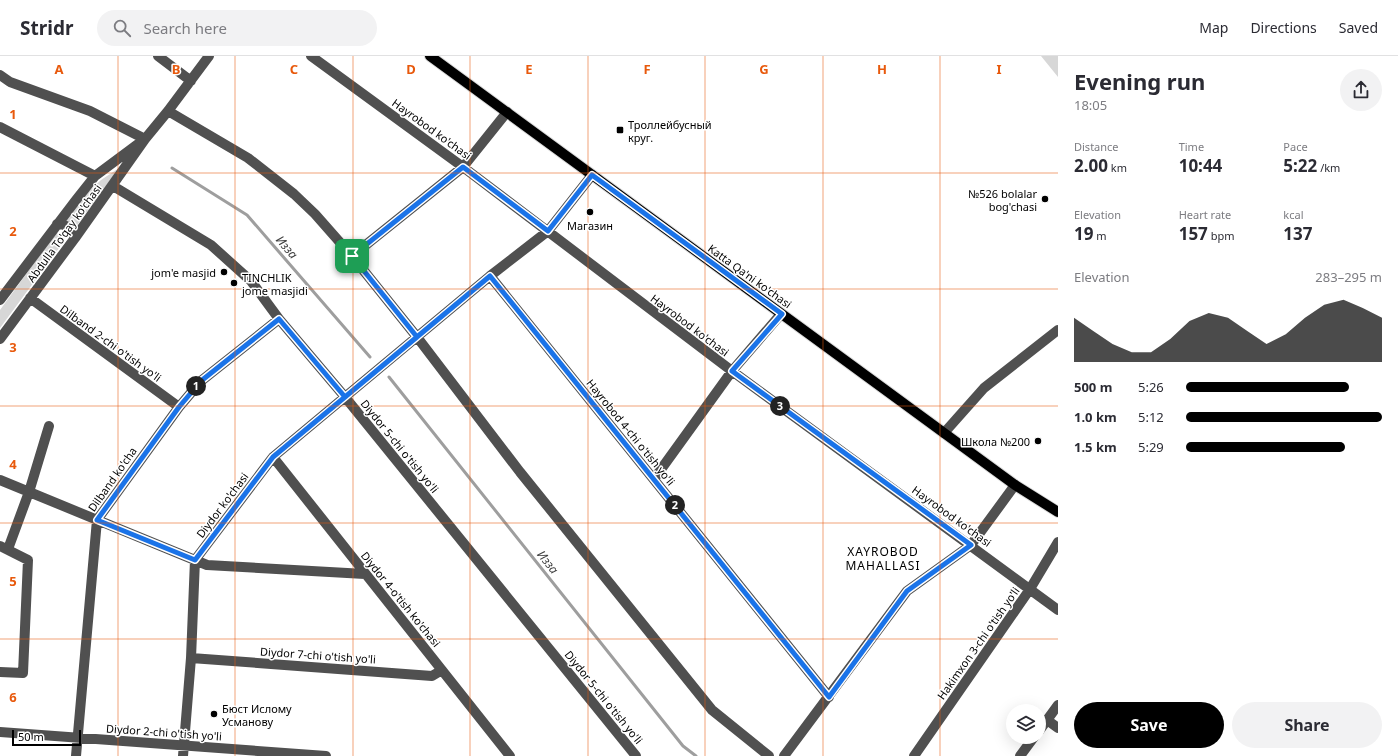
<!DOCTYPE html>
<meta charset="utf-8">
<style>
:root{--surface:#fff;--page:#f2f2f3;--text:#2b2b33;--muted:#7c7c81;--line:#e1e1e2;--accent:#000}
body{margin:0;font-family:"Noto Sans",sans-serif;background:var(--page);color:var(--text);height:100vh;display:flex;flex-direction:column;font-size:15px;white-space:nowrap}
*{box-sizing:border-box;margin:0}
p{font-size:13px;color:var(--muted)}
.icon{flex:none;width:22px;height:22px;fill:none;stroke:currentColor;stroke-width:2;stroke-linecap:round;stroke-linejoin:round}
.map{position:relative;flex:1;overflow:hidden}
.details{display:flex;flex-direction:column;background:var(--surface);width:340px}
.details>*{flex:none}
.fabs{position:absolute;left:1006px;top:648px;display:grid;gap:8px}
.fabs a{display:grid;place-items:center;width:40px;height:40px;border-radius:50%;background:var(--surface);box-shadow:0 4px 16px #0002;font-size:20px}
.scale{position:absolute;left:12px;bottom:10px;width:69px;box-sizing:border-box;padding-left:4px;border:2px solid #000;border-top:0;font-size:11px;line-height:14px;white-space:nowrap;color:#000;-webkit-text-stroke:3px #fff;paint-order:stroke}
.pin{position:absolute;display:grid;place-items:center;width:34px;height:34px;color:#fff;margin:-17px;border-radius:8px;box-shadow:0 2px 6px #0006}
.km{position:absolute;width:20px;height:20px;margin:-10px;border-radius:50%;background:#222;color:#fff;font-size:11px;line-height:20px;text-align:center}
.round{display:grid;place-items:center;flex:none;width:42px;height:42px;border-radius:21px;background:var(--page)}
.headline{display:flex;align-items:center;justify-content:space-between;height:68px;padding:0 16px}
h1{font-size:22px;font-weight:700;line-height:30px}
.stats{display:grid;grid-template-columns:repeat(3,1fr);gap:6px;height:68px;padding:4px 16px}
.stats div{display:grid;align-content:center}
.stats b{font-size:17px;font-weight:700}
.stats small{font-size:11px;font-weight:400}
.stats p{font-size:11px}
.chart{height:112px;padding:8px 16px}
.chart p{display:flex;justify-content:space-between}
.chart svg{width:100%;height:72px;margin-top:4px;fill:var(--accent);opacity:.7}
.button{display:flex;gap:8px;margin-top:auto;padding:8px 16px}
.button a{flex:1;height:46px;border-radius:24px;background:var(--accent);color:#fff;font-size:16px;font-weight:700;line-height:46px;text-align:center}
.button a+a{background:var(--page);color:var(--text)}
ul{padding:0 16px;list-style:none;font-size:13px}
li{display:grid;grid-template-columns:64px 48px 1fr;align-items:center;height:30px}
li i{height:10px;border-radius:5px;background:var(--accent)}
header{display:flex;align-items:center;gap:24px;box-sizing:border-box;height:56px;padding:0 20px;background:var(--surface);border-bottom:1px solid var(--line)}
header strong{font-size:19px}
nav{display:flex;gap:22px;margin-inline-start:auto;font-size:14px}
.search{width:280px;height:36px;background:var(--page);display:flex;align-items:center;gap:10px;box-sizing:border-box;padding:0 14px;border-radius:22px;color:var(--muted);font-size:15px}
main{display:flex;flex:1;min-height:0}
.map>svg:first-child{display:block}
</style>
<header>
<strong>Stridr</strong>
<div class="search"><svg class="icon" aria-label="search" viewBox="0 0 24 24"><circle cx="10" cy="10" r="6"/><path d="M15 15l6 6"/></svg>Search here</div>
<nav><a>Map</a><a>Directions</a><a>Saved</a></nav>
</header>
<main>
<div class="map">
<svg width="1058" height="700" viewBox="0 0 1058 700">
<rect width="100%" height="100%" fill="#fff"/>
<path fill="#d7d7d7" d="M1041 0H1058V21Z
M119 112 75 172 65 165 88 136 101 124Z
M56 177 62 178 65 184 0 272V254Z"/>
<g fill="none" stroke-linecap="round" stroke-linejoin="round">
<path stroke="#9e9e9e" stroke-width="3" d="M172 112 247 159 370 301
M389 321 683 690 696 700"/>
<defs>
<path id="major" d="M430 0 1015 429 1058 456"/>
</defs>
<use href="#major" stroke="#dbdbdb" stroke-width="12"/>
<path stroke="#505050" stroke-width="10" d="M158 0 191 25
M311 0 463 111 732 315 1058 554
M0 19 10 26 90 55 145 83
M168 55 248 102 294 138 315 158 352 200 417 281 520 416 712 654 769 700
M0 71 95 120
M113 130 211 189 251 225 279 263 345 341 636 700
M57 168C67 168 72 173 75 182
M352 200 463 111 507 56
M490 220 829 641
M30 242 179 351
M0 244 76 144 95 120 138 88
M0 283 75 182 145 83 168 55 209 0
M944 377 984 332 1058 274
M273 401 510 700
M654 423 732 315 781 258
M0 424 207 509 365 518
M0 490 28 504 23 617 0 616
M8 493 29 436 49 370
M191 602 432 620 442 614
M1047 664 1058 672
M1039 675 1058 649
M0 676 326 700
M76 700 97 464 179 351 201 325 279 263
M183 700 191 602 195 504 273 401 490 220 548 175 592 119
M784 700 907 535 971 489 1015 429
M914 700 1030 533 1058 486
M1020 700 1034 681"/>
<use href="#major" stroke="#000" stroke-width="10"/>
</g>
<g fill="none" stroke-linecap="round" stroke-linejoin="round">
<defs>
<path id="route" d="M352 200 417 281 273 401 195 504 97 464 179 351 201 325 279 263 345 341 490 220 829 641 907 535 971 489 732 315 782 258 592 119 548 175 463 111 352 200"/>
</defs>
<use href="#route" stroke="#fff" stroke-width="8"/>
<use href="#route" stroke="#1a73e8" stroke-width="5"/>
</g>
<path fill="none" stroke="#e8590c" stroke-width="1" stroke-opacity="0.55" d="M118 0V700M235 0V700M353 0V700M470 0V700M588 0V700M705 0V700M823 0V700M940 0V700M0 117H1058M0 233H1058M0 350H1058M0 467H1058M0 583H1058"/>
<g fill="#000" stroke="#fff" stroke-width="1.5">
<rect x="616" y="70" width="8" height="8" rx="2"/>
<circle cx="1045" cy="143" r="4"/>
<circle cx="590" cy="156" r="4"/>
<circle cx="224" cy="216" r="4"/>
<circle cx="234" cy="227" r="4"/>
<circle cx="1038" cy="385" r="4"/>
<circle cx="214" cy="658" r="4"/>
</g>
<g text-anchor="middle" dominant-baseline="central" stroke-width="3" stroke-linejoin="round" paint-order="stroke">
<g font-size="11" fill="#000" stroke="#fff" text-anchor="start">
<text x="628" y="68">Троллейбусный<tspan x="628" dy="13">круг.</tspan></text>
<text x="1037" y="137" text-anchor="end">№526 bolalar<tspan x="1037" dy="13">bog'chasi</tspan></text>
<text x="590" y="169" text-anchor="middle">Магазин</text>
<text x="216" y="216" text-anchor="end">jom'e masjid</text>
<text x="242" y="221">TINCHLIK<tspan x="242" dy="13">jome masjidi</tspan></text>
<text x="1030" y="385" text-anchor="end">Школа №200</text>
<text x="222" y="652">Бюст Ислому<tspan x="222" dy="13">Усманову</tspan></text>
</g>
<g font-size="11" fill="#000" stroke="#fff">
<text transform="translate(432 73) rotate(36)">Hayrobod ko'chasi</text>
<text transform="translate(64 177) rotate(-54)">Abdulla To'qay ko'chasi</text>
<text transform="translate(750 220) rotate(36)">Katta Qa'ni ko'chasi</text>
<text transform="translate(690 269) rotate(37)">Hayrobod ko'chasi</text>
<text transform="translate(111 287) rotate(36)">Dilband 2-chi o'tish yo'li</text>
<text transform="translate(631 376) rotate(51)">Hayrobod 4-chi o'tish yo'li</text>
<text transform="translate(400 390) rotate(51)">Diydor 5-chi o'tish yo'li</text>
<text transform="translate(112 423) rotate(-55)">Dilband ko'cha</text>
<text transform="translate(222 449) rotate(-53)">Diydor ko'chasi</text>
<text transform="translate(952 460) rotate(36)">Hayrobod ko'chasi</text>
<text transform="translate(401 543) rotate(51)">Diydor 4-o'tish ko'chasi</text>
<text transform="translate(978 587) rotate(-55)">Hakimxon 3-chi o'tish yo'li</text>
<text transform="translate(318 599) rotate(4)">Diydor 7-chi o'tish yo'li</text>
<text transform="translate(604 641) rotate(51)">Diydor 5-chi o'tish yo'li</text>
<text transform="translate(164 676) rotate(4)">Diydor 2-chi o'tish yo'li</text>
</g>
<g font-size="12" font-style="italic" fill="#3f3f3f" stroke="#fff">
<text transform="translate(287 191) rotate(49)">Изза</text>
<text transform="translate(548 506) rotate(51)">Изза</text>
</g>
<g font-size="12" letter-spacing="1" fill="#000" stroke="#fff">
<text x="883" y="495">XAYROBOD<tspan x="883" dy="14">MAHALLASI</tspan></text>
</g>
</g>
<g font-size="13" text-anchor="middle" font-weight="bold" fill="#e8590c" stroke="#fff" stroke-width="3" stroke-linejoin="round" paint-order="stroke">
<text x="59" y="18">A</text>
<text x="176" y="18">B</text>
<text x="294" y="18">C</text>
<text x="411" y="18">D</text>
<text x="529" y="18">E</text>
<text x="647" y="18">F</text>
<text x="764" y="18">G</text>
<text x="882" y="18">H</text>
<text x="999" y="18">I</text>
<text x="13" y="63">1</text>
<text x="13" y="180">2</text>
<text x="13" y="296">3</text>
<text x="13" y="413">4</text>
<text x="13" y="530">5</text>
<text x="13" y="646">6</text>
</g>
</svg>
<div class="fabs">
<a><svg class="icon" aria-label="layers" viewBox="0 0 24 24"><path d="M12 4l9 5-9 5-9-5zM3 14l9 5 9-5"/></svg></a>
</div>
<div class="scale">50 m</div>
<div class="pin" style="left:352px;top:200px;background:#1e9e55"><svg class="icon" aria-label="arrive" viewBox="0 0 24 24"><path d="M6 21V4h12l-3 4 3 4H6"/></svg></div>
<b class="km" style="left:196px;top:330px">1</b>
<b class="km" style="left:675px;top:449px">2</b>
<b class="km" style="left:780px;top:350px">3</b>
</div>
<section class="details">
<div class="headline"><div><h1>Evening run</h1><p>18:05</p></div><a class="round"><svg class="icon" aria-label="share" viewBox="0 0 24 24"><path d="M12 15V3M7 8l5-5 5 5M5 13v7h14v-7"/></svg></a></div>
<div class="stats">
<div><p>Distance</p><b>2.00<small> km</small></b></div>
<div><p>Time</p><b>10:44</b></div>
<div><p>Pace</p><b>5:22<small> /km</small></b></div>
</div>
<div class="stats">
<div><p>Elevation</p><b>19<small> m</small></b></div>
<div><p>Heart rate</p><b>157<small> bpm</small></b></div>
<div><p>kcal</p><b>137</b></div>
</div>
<div class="chart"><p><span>Elevation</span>283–295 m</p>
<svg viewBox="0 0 160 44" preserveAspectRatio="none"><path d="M0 44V17L10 25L20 33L30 38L40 38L50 30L60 19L70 14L80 17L90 25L100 33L110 27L120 17L130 9L140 6L150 11L160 17V44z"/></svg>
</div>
<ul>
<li><b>500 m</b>5:26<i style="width:83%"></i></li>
<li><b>1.0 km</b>5:12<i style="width:100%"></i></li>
<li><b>1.5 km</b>5:29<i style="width:81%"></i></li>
</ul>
<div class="button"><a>Save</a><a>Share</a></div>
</section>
</main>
